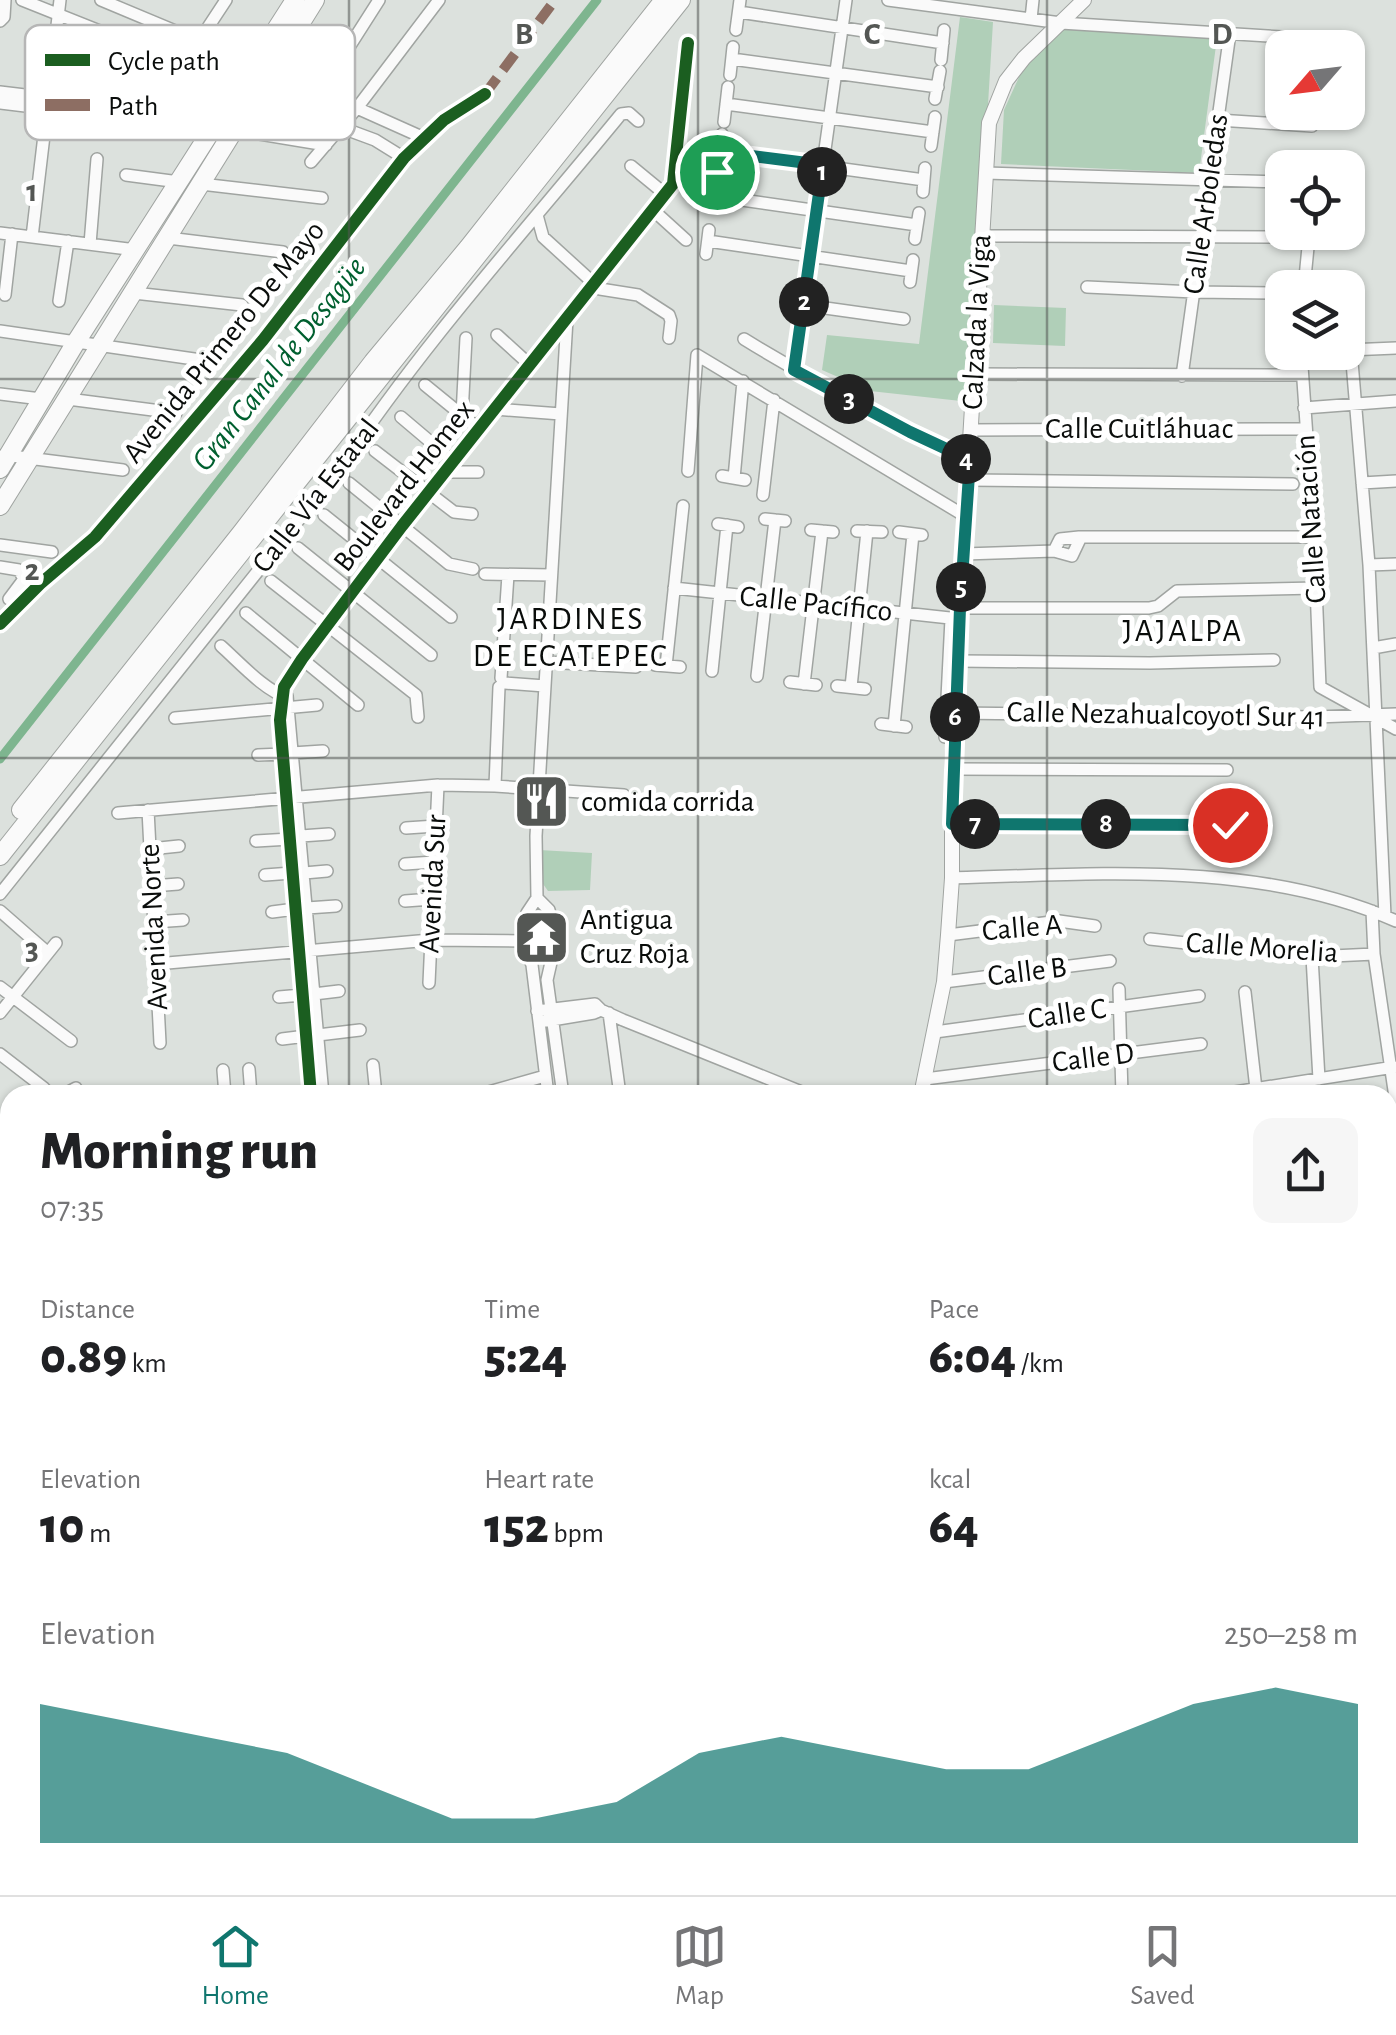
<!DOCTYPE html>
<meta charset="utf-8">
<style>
:root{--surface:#fff;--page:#f6f6f6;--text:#202124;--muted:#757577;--line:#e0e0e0;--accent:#0f766e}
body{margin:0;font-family:"Alegreya Sans",sans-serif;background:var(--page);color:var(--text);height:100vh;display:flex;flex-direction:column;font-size:38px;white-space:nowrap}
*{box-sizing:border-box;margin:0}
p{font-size:32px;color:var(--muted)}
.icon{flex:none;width:55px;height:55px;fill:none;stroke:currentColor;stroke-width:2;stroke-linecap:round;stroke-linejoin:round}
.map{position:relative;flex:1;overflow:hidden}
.side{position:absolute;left:0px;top:1085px;width:1398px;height:810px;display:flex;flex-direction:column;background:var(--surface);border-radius:30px 30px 0 0;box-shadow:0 2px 8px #0004}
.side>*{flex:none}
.needle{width:65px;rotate:242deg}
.tools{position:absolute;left:1265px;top:30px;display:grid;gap:20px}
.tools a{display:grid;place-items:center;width:100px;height:100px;border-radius:20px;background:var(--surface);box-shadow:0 2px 8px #0004;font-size:50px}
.pin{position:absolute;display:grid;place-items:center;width:85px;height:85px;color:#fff;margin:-42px;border:5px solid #fff;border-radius:50%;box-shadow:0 2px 10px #0007}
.km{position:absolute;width:50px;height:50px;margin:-25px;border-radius:50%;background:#222;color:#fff;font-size:28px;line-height:50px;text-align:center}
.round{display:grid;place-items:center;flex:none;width:105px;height:105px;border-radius:20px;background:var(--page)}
.summary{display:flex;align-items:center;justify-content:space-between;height:170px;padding:0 40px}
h1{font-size:55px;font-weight:800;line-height:75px}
.metrics{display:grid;grid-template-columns:repeat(3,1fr);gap:15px;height:170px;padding:10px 40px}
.metrics div{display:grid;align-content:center}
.metrics b{font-size:50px;font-weight:800}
.metrics small{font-size:28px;font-weight:400}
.metrics p{font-size:28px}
.chart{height:280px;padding:20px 40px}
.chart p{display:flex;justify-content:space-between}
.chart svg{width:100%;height:180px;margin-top:10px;fill:var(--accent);opacity:.7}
.dock{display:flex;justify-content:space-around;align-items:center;height:140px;border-top:2px solid var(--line);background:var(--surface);font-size:28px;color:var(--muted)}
.dock a{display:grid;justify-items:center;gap:5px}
.dock .on{color:var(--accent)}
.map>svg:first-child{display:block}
</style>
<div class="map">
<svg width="1396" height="1895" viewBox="0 0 1396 1895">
<rect width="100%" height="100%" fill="#dce1dd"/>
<path fill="#b0cfb8" d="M960 17 993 22 970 402 870 391 822 370 827 335 919 344Z
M1066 27 1217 38 1199 173 1001 164 1004 110 1025 64Z
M994 305 1066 308 1065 346 993 343Z
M539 850 592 853 590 890 548 891 541 881Z"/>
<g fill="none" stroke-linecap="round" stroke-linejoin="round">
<path stroke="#7eb58f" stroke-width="9" d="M0 759 597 0"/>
<defs>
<path id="minor" d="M22 0 240 87
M101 0 254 64
M888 0 1061 23 1331 40
M739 12 943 43
M1031 19 1033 0
M0 21 4 17 5 0
M736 30 740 0
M199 41 226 0
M732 59 938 87
M941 60 944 30
M272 70 424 138
M730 75 733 47
M321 91 379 0
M0 92 224 119
M256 96 375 140 404 158
M935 99 940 71
M0 103 214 129
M726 104 933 132
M1218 120 1312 126
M724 122 728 87
M232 134 247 132 326 145
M931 146 935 117
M720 152 924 180
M311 162 357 108 439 0
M631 166 665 194
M717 172 722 134
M986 173 1282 182
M126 175 179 182
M201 184 322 198
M923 192 925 168
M714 196 917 225
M713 207 715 186
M653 210 686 240
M537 215 543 237 600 289 638 295 669 315 671 321 669 338
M0 233 136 250
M982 236 1309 237 1304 288
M32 237 60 0
M168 238 283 252
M915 239 919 213
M708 241 911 271
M90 244 97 159
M706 254 709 230
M910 282 913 260
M1087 287 1194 292 1282 293
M134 293 242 305
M5 295 12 234
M59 301 68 241
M804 305 904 319
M0 331 201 360
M497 335 530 365
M744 339C817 384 892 424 970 460
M1348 350 1396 348
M1351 350 1369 565 1385 916
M1301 352 1314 537 1320 687 1396 729
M794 370 846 0
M976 374 1301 375
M1182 376 1230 33
M425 385 479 429
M0 394 41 399
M68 399 176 413
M1304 408 1396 401
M495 409 561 414
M462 415 466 338
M401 417 453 461
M971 430 1306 429
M375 451 454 512 472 514
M4 455 123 470
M688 471 697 355 965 516
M445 472H478
M722 476 745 480
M734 478 743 381
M968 480 1293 484
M349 483 449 564 473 569
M1362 483 1396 481
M763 495 774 400
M324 515 451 617
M765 519 785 521
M718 524 738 527
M811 530 833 532
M857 531 882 532
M899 532 922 535
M0 545 52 552
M298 548 431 655
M1054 551 1060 539 1079 537H1314
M964 554 1054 551 1072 556 1081 537
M1369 565 1396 564
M0 567 19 570 24 579 9 599
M485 574 551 575
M271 581 416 695 418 717
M674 588 959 619
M960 608H1149L1158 606 1177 591 1316 588
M246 613 358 705
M951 619 945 737 954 739
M0 624 40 584 95 537 263 340 404 158 444 120 485 94
M221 646C238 661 266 692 287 697
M1373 648 1396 644
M958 661 1150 663 1274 660
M546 662 636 667
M655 665 680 667
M666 666 683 506
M712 671 727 525
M757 676 775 520
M501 678 508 575
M790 682 816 685
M505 683 545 686
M804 684 822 531
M837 686 865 689
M851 687 867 531
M287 696 323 1095
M956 713 1316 717 1396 714
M175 718 317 705
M881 724 906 727
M894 726 913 534
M292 753 323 751
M258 755 283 754
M952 769 1227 770
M495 786 499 687
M148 810 160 1043
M118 813 438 785 495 786 624 795
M951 824 1229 825
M406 828 436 826
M301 836 329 834
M256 841 290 839
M150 849 179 846
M405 864 434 862
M304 873 327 871
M265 875 292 873
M952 878C1099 874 1258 860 1396 921
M152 886 178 884
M0 894 341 467C424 342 526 230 621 114L629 113 638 121
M537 898 536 836 567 319
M537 898 549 910 557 936 547 980 563 1095
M537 898 527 913 523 941 532 965 548 1095
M405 901 432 899
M307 908 336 906
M0 911 48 953
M1372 911 1374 954 1396 1104
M272 912 295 909
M154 922 183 920
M948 935 1059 921 1095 926
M1150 939 1312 957 1374 954
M1312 957 1319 1079
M156 964 430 940 523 941
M944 982 1110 961
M429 983 438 785
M0 987 71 1041
M1119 989 1122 1095
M1245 992 1256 1089
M314 994 339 991
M279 997 302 995
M537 1011 595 1004 601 1010 623 1020 809 1095
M0 1013 56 943
M609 1013 620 1095
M546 1021 594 1013 601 1010
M935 1032 1199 996
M318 1035 360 1030
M282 1039 306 1036
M0 1054 44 1088
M373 1065 376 1095
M249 1069 251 1095
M223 1070 225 1095
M925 1079 1201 1044
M63 1095 76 1088
M311 1095 280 720 284 687 302 659 402 526 673 184 688 43
M478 1095 545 1076
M1216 1095 1394 1067
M0 1715H10
M1388 1764 1396 1765
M0 1867 10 1865
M364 1885 371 1895
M987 1885 1058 1895
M1241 1885 1253 1895
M222 1895V1885
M613 1895 615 1885
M950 1895 952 1885
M1315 1895 1318 1885"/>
<path id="major" d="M921 1095 944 982 948 935 952 878V769L960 608 989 123 1006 81 1024 58 1084 0
M1388 1177 1396 1188
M1388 1193 1396 1207
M1388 1245H1396
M1388 1263H1396
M1388 1312 1396 1320
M0 1344 10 1343
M0 1357 10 1356
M0 1368H10
M1388 1653 1396 1644
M460 1895 461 1885
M709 1895 714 1885
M1142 1895 1148 1885"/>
<path id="highway" d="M0 469 76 342 295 0
M0 506 315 0
M21 810 242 532 373 362 468 248 664 0
M0 856C226 570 454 285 681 0
M1388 1405 1396 1402
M1388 1421 1396 1419
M1388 1444 1396 1442
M1388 1461 1396 1459
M1388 1574 1396 1569
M0 1815 10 1812
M0 1840 10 1837"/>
</defs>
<use href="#minor" stroke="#a0a4a1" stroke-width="14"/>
<use href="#major" stroke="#a0a4a1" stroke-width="16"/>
<use href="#highway" stroke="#a0a4a1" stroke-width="20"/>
<use href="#minor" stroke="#fafafa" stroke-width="11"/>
<use href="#major" stroke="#fafafa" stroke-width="14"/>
<use href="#highway" stroke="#fafafa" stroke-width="18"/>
<path stroke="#8d6e63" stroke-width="10" stroke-dasharray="20 10" stroke-linecap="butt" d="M485 94 555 0"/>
<defs>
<path id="cycleway" d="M0 624 40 584 95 537 263 340 404 158 444 120 485 94
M311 1095 280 720 284 687 302 659 402 526 673 184 688 43"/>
</defs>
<use href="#cycleway" stroke="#fff" stroke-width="19"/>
<use href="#cycleway" stroke="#1b5e20" stroke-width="12"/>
</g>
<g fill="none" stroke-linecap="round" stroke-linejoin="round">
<defs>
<path id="route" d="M717 172 720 152 823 165 794 370 910 432 970 460 960 608 952 824 1230 825"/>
</defs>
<use href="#route" stroke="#fff" stroke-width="20"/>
<use href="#route" stroke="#0f766e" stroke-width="12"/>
</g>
<path fill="none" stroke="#545754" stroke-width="2.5" stroke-opacity="0.55" d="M349 0V1095M698 0V1095M1047 0V1095M0 379H1396M0 758H1396M0 1137H10M1388 1137H1396M0 1516H10M1388 1516H1396M349 1885V1895M698 1885V1895M1047 1885V1895"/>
<defs>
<symbol id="restaurant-square" viewBox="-11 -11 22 22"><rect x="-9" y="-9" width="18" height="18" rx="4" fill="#545754" stroke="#fff"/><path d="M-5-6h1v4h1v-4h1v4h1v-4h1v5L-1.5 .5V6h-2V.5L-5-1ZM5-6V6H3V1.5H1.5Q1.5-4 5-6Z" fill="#fff"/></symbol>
<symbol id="temple-square" viewBox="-11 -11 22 22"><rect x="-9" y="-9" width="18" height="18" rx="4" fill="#545754" stroke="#fff"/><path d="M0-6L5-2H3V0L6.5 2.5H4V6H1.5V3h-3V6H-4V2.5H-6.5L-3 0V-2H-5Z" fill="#fff"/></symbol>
</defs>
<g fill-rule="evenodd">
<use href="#restaurant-square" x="510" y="770" width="63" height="63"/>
<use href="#temple-square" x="510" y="906" width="63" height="63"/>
</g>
<g text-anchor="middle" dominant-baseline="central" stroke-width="10" stroke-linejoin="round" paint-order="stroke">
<g font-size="30" fill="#0a0d0b" stroke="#fff">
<text transform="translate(1206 204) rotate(-82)">Calle Arboledas</text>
<text transform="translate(977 322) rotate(-87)">Calzada la Viga</text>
<text transform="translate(224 342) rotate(-51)">Avenida Primero De Mayo</text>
<text x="1139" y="429">Calle Cuitláhuac</text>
<text transform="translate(404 486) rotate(-52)">Boulevard Homex</text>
<text transform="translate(316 496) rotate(-52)">Calle Vía Estatal</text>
<text transform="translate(1311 519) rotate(-94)">Calle Natación</text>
<text transform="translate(816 604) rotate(6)">Calle Pacífico</text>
<text transform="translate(1166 715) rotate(1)">Calle Nezahualcoyotl Sur 41</text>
<text transform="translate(433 884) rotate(-87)">Avenida Sur</text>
<text transform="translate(154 927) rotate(-93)">Avenida Norte</text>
<text transform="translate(1022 928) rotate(-5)">Calle A</text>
<text transform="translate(1262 948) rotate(4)">Calle Morelia</text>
<text transform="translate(1027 972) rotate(-7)">Calle B</text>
<text transform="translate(1067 1014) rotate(-8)">Calle C</text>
<text transform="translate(1093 1058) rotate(-7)">Calle D</text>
</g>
<g font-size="30" fill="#0a0d0b" stroke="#fff" text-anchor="start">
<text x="581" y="802">comida corrida</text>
<text x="580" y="920">Antigua<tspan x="580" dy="34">Cruz Roja</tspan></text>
</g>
<g font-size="32" font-style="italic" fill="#005f2f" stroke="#fff">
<text transform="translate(279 364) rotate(-52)">Gran Canal de Desagüe</text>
</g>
<g font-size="32" letter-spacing="2.5" fill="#0a0d0b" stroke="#fff">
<text x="571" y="619">JARDINES<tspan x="571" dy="37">DE ECATEPEC</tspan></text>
<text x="1183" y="631">JAJALPA</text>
</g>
</g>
<rect x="25" y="25" width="330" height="115" rx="15" fill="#fff" stroke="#b6b6b6" stroke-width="2.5"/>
<rect x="45" y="54" width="45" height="12" fill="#1b5e20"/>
<rect x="45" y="99" width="45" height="12" fill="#8d6e63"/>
<g font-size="28" fill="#0a0d0b">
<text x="108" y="70">Cycle path</text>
<text x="108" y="115">Path</text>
</g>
<g font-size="32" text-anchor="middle" font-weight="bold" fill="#545754" stroke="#fff" stroke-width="10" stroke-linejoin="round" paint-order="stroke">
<text x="524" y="44">B</text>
<text x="872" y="44">C</text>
<text x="1222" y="44">D</text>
<text x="32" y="201">1</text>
<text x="32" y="580">2</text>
<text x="32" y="959">3</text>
</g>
</svg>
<div class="tools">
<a><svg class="needle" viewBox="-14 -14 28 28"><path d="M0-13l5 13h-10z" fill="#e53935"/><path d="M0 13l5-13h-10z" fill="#757577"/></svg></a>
<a><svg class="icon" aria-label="locate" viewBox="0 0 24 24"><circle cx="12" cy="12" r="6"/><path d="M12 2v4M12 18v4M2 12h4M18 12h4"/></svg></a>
<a><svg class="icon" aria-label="layers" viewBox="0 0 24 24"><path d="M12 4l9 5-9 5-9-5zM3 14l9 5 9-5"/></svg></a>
</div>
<div class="pin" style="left:717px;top:172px;background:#1e9e55"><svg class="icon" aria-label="arrive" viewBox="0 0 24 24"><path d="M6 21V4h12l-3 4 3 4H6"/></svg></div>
<div class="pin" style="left:1230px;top:825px;background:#d93025"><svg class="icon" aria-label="check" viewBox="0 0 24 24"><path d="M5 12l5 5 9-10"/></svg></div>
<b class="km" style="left:822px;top:172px">1</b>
<b class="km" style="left:804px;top:302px">2</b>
<b class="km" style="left:849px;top:399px">3</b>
<b class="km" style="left:966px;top:459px">4</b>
<b class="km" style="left:961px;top:587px">5</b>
<b class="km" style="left:955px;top:717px">6</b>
<b class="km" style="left:975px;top:824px">7</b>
<b class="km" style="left:1106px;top:824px">8</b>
<section class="side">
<div class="summary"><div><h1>Morning run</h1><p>07:35</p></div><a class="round"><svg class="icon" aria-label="share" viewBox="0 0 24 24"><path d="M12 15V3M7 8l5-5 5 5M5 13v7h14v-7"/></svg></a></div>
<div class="metrics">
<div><p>Distance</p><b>0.89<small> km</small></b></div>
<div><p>Time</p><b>5:24</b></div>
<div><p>Pace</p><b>6:04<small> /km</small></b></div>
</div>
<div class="metrics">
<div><p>Elevation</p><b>10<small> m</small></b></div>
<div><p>Heart rate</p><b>152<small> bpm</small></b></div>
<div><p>kcal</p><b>64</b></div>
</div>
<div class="chart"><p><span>Elevation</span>250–258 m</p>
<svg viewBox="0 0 160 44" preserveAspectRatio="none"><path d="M0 44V10L10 14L20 18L30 22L40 30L50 38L60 38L70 34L80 22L90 18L100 22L110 26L120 26L130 18L140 10L150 6L160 10V44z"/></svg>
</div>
</section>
</div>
<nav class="dock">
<a class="on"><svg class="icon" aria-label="home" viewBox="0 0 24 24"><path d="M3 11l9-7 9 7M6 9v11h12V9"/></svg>Home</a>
<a><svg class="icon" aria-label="map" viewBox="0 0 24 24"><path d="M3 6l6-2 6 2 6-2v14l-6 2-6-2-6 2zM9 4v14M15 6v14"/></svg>Map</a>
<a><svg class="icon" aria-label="saved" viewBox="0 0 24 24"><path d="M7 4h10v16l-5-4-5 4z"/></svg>Saved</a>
</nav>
